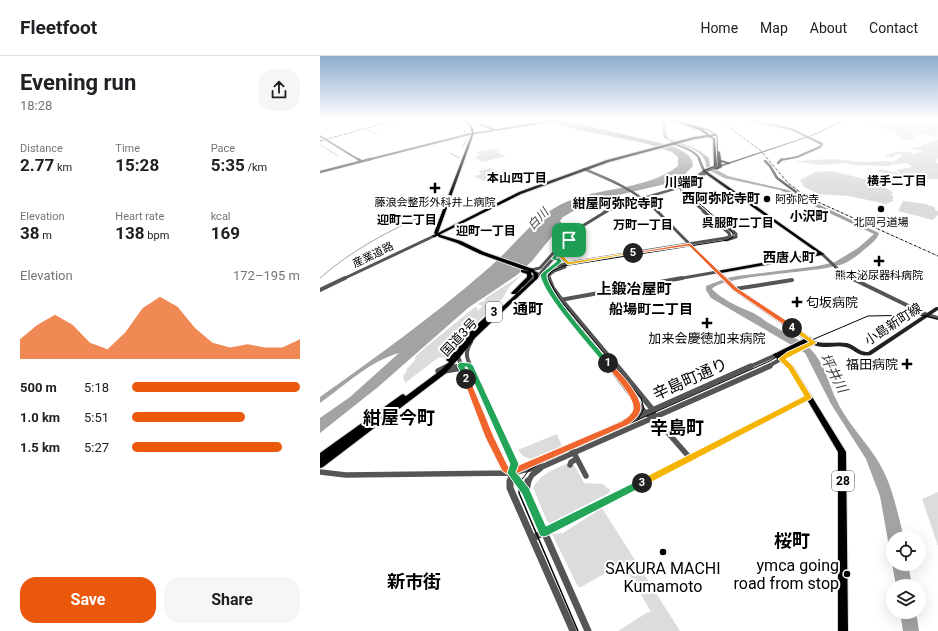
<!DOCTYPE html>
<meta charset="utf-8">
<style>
:root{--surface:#fff;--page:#f6f6f6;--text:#202124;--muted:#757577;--line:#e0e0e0;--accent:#ea580c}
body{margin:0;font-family:Roboto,"Noto Sans JP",sans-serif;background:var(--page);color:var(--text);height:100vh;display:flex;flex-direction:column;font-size:15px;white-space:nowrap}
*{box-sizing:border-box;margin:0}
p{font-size:13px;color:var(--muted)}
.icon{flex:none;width:22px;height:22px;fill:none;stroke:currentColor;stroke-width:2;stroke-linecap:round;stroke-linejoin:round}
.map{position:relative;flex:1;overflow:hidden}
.panel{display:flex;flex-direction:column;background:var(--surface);width:320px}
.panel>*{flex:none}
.controls{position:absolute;left:566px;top:475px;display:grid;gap:8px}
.controls a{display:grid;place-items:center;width:40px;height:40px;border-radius:50%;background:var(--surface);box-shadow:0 4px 16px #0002;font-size:20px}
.pin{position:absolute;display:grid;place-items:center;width:34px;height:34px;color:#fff;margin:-17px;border-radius:8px;box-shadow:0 2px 6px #0006}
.km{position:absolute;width:20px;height:20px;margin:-10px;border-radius:50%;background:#222;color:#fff;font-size:11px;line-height:20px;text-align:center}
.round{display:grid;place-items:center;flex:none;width:42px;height:42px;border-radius:16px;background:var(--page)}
.overview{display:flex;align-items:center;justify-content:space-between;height:68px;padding:0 20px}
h1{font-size:22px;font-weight:700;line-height:30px}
.figures{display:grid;grid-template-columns:repeat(3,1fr);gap:6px;height:68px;padding:4px 20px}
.figures div{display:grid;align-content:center}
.figures b{font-size:17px;font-weight:700}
.figures small{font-size:11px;font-weight:400}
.figures p{font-size:11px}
.chart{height:112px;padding:8px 20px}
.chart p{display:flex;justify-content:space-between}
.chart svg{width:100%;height:72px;margin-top:4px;fill:var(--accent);opacity:.7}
.cta{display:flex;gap:8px;margin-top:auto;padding:8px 20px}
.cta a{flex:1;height:46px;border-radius:16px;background:var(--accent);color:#fff;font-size:16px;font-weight:700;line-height:46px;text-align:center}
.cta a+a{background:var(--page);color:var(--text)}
ul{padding:0 20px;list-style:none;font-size:13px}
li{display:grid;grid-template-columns:64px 48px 1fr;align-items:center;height:30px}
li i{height:10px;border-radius:5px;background:var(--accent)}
header{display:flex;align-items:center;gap:24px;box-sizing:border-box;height:56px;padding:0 20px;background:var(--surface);border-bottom:1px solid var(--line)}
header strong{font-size:19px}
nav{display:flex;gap:22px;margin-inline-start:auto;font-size:14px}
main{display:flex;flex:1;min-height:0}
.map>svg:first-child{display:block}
</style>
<header>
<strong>Fleetfoot</strong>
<nav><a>Home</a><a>Map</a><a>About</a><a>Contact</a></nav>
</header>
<main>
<section class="panel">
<div class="overview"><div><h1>Evening run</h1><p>18:28</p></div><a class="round"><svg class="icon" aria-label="share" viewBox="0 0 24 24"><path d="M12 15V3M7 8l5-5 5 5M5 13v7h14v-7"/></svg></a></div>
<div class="figures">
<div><p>Distance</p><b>2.77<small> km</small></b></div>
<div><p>Time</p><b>15:28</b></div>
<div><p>Pace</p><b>5:35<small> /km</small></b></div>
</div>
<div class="figures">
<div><p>Elevation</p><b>38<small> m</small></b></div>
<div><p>Heart rate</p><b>138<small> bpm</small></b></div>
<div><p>kcal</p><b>169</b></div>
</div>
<div class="chart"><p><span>Elevation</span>172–195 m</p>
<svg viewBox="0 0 160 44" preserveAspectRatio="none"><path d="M0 44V32L10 23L20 17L30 23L40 34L50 38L60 28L70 13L80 6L90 12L100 25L110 34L120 37L130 35L140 37L150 37L160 32V44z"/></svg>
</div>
<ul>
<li><b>500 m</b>5:18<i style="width:100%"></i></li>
<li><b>1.0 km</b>5:51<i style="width:67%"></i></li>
<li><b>1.5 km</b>5:27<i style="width:89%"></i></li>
</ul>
<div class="cta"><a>Save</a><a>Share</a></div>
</section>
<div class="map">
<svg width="618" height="575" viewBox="0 0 618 575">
<rect width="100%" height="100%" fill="#fff"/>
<path fill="#dcdcdc" d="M535 64H550L575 69 559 64H618V68H608L618 69V75L617 76 618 79 615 80 618 82 613 81 612 79H594L595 81 590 84 578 83 579 81 576 78H579L577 76Z
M618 84V102L616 106 618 108V123H607L609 124H603L601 122 557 116 560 113 578 117H580L576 114 592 111 587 107 572 109 574 107 573 104 577 105 576 104 583 99C580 97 574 99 572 102L565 101C573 95 585 94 595 98L603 94 587 93 600 91 611 85Z
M174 93 179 95 176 96 186 100 162 106 154 101 160 99 156 96Z
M513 103 539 106 571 105 573 107 570 110 543 109 539 110 525 107 499 109 474 105Z
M171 112 184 119 164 125 154 120 162 118 158 115Z
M511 115 549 124 563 125 561 129 573 136 571 139 573 140V145L566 148 529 140 499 138 484 131 480 124 495 116Z
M583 145 607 148V149L615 151V154L618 155V159L613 164 578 155Z
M203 218 189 231 183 242 136 286 126 302 119 301 85 327 83 320 87 315 86 314 95 304 96 300 107 290 155 251 158 252 156 256 163 250 157 248 164 245 166 242Z
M237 378 242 390 210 403 203 400 198 394Z
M250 406 253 407 264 427 283 428 290 434 289 437 230 467 227 465 213 432C221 417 236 413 250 406Z
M618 436V490L602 443Z
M282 452 360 575H298L328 556H331L303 507 261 531H258L232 478 243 477Z"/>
<path fill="#a3a3a3" d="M224 64H243L353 90C361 95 373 98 373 110L358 125 269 146 243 161 240 165 242 168 212 205 197 219 148 252 58 331 0 377V362L30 341 79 297C48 306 26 329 0 347V341C56 301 112 261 164 216 188 197 207 169 233 153 271 129 323 137 358 110V101L352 96 324 87 255 73Z
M339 64H343C349 70 343 76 349 83 363 88 377 91 389 102L390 110 408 120 468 134 559 177C557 184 551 188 545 193 538 199 530 206 520 209 495 217 404 219 392 233 403 244 417 250 431 256 438 259 445 265 452 269 464 276 477 282 488 291 503 303 508 325 515 341 525 364 543 382 556 402 572 426 577 455 584 482H573V508H588L592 530H576L560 440 546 403 511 348 485 297 391 242 386 234V230L407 222 417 220 498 210 515 206 538 192 554 178 460 134 413 124 404 122 387 113C386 110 386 106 384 103 378 90 355 89 344 82L342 74 343 67Z
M580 556H596L599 575H583Z"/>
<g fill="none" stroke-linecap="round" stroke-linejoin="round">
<path stroke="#a3a3a3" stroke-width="1" d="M154 65 156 66
M151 68H158
M46 73 58 78
M147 78 144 75 148 71
M1 89 18 100
M143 91 147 83
M130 97 139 102
M0 222C32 194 68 175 107 158"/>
<path stroke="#d9d9d9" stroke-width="2.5" stroke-dasharray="2.5 1" stroke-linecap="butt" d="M524 66 529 64"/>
<defs>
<path id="primary" d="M349 64H352L381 72 390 79 396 78V80H392L395 83 397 110 386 115 504 198 502 199 401 217 417 232 491 282 497 287 496 288 471 298 465 303 473 310 526 396 528 575H518V396L469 313 453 299 454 298 484 283 413 234 395 216 397 215 498 197 383 116V114L394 110 393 83 389 81 375 83 289 106 201 138 115 181 112 180 199 136 287 104 374 81 387 79 379 74ZM488 286 489 287 473 293Z
M398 95 400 96 401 104 410 107 409 108 401 106 402 111 396 114 395 112 398 111Z"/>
<path id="trunk" d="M142 64H144L152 70 154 77 118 177 121 179 141 185 164 196 213 213 218 218V222L156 281 140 301 125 318 3 411 0 412V397L81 339 83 338 86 340 121 314 129 306 126 304 127 303 147 278 178 249H182V251L196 238H192L191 237 207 221V218L201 216V214H203L210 216 160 198 137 187 119 181 114 177 152 77 150 70ZM211 216 214 218V222L196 238 212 221Z"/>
</defs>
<use href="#primary" stroke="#dbdbdb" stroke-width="2"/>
<use href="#trunk" stroke="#dbdbdb" stroke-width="2"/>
<path stroke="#555" stroke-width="2" d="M428 64 471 73 502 88 500 91 477 101 461 104
M161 69 175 74
M5 83 39 104
M352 87C361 91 376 94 380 104
M47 104 150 78 240 64"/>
<path stroke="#555" stroke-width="2.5" d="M38 103 41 105
M445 105 450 110 457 122 476 136
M458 107 462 103
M264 113C291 124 317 135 338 156
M0 116 51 103
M361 131 362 136 385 156
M369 138 365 133 386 117
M284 156 303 148 361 131 384 115 379 103"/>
<path stroke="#555" stroke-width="3" d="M337 155 397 216
M406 184 416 181V178L408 171
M242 196 240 201 248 207
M502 198 524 219 533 223
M211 214 220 212 251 177 287 155
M216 222 254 179
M23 223 114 180
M210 223 217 217
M224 223 223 221C228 211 238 210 248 207L406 182 410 180 409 177 383 155
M229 223V219L234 215 245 211
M357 223 397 216"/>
<path stroke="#555" stroke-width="4" d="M224 222 237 245 291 311
M229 222 233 232 242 244 298 311
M531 222 607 259 618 262
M203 229 211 222
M415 233 472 224
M0 234 25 222
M240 244 362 222
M137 298 142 311
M126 311 150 309
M151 311C146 301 145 296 151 286
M429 311 456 299
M447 311 461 303"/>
<path stroke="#555" stroke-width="5.5" d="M142 310 169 381 185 412 198 426
M150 310 195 408 191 417 190 426
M290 310 325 357 334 361 370 402
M297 310 333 354 334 361
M118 315 128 310
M124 315 142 312
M311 362 317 353 316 346
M249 391 253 395 266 420
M250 409 251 406 257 403
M198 414 431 310
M0 416 26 419 191 417 224 410 450 310
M208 426 212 419 221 412
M323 426 489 341"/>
<path stroke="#555" stroke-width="7" d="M190 425V432L253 575
M198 425 206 435 268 575
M206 435 208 425
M213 482 325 425"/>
<path fill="#222" fill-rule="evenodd" d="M520 66H522L494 79 394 113 392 112 492 79Z
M616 251H618V254L551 299C538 302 535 293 525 291 514 288 501 295 491 287L494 285C506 289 516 285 527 287 535 289 539 296 548 296Z"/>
<use href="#primary" fill="#000" fill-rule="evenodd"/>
<use href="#trunk" fill="#000" fill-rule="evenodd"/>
<path stroke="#000" stroke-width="1" d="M318 363 324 353 321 342 240 244 227 221 232 215 243 210 408 184 413 181V177L364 134V131L385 116 398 111 397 79 388 74 355 64
M200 426 209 414 221 407 450 305 466 295 548 260 600 259 618 263"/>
<path stroke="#000" stroke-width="1.5" d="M200 425 199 437 258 575"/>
<path stroke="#000" stroke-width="1" stroke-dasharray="2.5 1 0.5 1" stroke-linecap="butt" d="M399 64 441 95 468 127 480 136 500 147 618 200
M0 85 77 64"/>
<path stroke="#555" stroke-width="2" d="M0 80 5 83"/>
</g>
<linearGradient id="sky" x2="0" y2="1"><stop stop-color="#8cadcc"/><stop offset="0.44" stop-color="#fff"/><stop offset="1" stop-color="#fff" stop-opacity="0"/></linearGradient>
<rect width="618" height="144" fill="url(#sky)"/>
<path fill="#22a559" stroke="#fff" d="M247 183 251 184 236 202H240L242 206 227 218C224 232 278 292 290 306V309H285C270 290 224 240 220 219L223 216 237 205 231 203Z"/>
<path fill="#f0652b" stroke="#fff" d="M288 305 290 306C299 316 321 338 321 352 320 360 313 365 308 369L194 419H188L182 415 165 381 143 323 144 321H149L150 323 174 381 188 410 192 412 302 365C306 362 312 359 313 353 315 342 293 318 285 309V306Z"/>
<path fill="#22a559" stroke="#fff" d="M140 306 150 307 153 309 199 408 196 416 209 432 226 470 319 424H326L327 427 326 429 227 480 224 481 220 480 202 438 187 417 190 408 147 311H145L150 323 146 325 143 323 137 309Z"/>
<path fill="#f5b400" stroke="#fff" d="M470 270H475L497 287 466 303 473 310 492 341 491 343 326 429H319L318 427 319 424 484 340 468 313 458 303 467 296 489 286 470 273Z"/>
<path fill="#f0652b" stroke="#fff" d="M370 187 417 232 475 270V273H470L413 234 369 190 313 198 310 197Z"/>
<path fill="#f5b400" stroke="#fff" d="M247 183 251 184 242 199 249 206 313 196 315 197 248 209 237 199Z"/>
<g fill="#000" stroke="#fff" stroke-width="1.5">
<path d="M113 126h4v4h4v4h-4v4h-4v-4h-4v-4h4z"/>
<circle cx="447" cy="143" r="4"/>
<circle cx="561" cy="153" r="4"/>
<path d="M557 199h4v4h4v4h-4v4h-4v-4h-4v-4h4z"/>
<path d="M475 240h4v4h4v4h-4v4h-4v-4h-4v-4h4z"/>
<path d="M385 261h4v4h4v4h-4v4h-4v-4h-4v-4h4z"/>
<path d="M585 302h4v4h4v4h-4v4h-4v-4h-4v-4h4z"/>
<circle cx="343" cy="496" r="4"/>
<circle cx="527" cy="518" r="4"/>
</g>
<g text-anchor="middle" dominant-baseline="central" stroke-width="4" stroke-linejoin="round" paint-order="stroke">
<g font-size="11" fill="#000" stroke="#fff">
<text x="455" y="143" text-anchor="start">阿弥陀寺</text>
<text x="115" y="146">藤浪会整形外科井上病院</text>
<text x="561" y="166">北岡弓道場</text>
<text x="559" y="219">熊本泌尿器科病院</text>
</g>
<g font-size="11" fill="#000" stroke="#fff">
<text transform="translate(53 199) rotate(-26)">産業道路</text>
</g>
<g font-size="12" font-weight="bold" fill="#000" stroke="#fff">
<text x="197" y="122">本山四丁目</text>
<text x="577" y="125">横手二丁目</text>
<text x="87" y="164">迎町二丁目</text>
<text x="418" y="167">呉服町二丁目</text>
<text x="323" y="169">万町一丁目</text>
<text x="166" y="175">迎町一丁目</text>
</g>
<g font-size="12" font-style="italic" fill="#444" stroke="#fff">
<text transform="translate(218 163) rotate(-47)">白川</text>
</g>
<g fill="#fff" stroke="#4c4c4c" stroke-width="1">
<rect x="166" y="246" width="16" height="20" rx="3"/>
<rect x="512" y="415" width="22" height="20" rx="3"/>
</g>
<g font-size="12" font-weight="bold" fill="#000">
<text x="174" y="256">3</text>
<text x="523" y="425">28</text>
</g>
<g font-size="13" font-weight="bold" fill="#000" stroke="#fff">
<text x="364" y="126">川端町</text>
<text x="401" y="142">西阿弥陀寺町</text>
<text x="298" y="147">紺屋阿弥陀寺町</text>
<text x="489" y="160">小沢町</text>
<text x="469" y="201">西唐人町</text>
</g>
<g font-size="13" fill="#000" stroke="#fff" text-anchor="start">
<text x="486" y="246">匂坂病院</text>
<text x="387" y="282" text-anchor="middle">加来会慶徳加来病院</text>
<text x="578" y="308" text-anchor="end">福田病院</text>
</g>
<g font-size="13" fill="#000" stroke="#fff">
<text transform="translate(573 268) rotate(-33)">小島新町線</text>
<text transform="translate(139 281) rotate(-47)">国道3号</text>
</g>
<g font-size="14" font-weight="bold" fill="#000" stroke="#fff">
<text x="331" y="253">船場町二丁目</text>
</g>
<g font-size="14" font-style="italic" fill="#444" stroke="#fff">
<text transform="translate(514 317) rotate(62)">坪井川</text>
</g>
<g font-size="15" font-weight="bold" fill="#000" stroke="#fff">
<text x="314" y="233">上鍛冶屋町</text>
<text x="208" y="253">通町</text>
</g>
<g font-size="16" fill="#000" stroke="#fff">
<text transform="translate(370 323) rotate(-24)">辛島町通り</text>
</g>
<g font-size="16" fill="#000" stroke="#fff" text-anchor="end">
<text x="519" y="509">ymca going<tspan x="519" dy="18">road from stop</tspan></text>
<text x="343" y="512" text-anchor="middle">SAKURA MACHI<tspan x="343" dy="18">Kumamoto</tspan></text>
</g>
<g font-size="18" font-weight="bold" fill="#000" stroke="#fff">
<text x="79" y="361">紺屋今町</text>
<text x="357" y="371">辛島町</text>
<text x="472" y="484">桜町</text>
<text x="94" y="525">新市街</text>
</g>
</g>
</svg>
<div class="controls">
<a><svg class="icon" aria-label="locate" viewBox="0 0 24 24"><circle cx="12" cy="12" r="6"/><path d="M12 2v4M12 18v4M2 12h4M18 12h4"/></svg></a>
<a><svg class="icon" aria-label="layers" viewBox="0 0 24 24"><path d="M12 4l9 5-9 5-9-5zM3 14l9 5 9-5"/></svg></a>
</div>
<div class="pin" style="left:249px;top:184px;background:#1e9e55"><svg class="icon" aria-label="arrive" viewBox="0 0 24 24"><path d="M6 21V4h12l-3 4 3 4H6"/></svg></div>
<b class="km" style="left:288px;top:307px">1</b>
<b class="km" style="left:146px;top:323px">2</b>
<b class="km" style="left:322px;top:427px">3</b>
<b class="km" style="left:472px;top:272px">4</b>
<b class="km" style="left:313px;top:197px">5</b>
</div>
</main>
